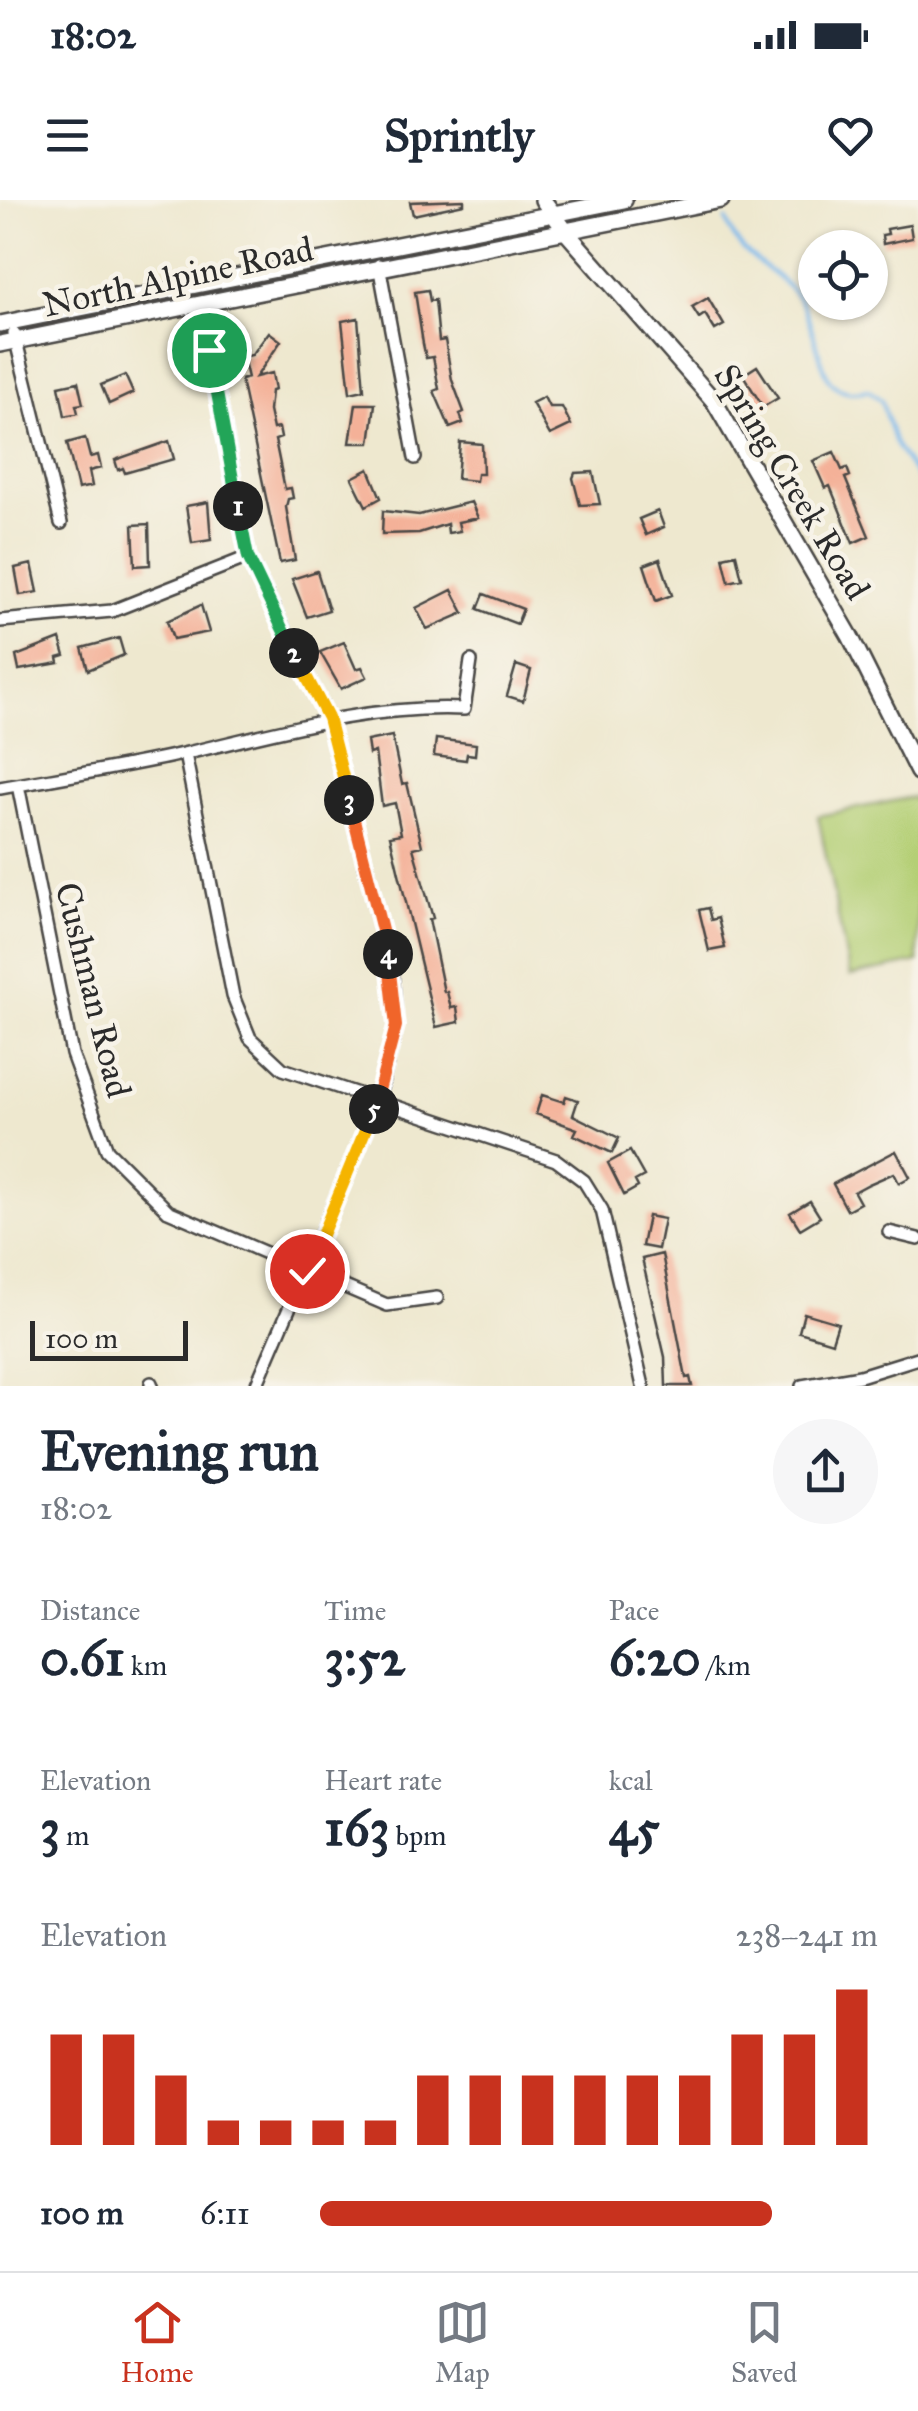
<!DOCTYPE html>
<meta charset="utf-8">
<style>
:root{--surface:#fff;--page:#f6f6f7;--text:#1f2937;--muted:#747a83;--line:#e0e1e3;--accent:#c8321e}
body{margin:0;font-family:"IM FELL Great Primer",serif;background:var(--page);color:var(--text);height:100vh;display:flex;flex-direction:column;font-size:38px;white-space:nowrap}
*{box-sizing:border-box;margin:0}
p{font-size:32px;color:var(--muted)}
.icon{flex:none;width:55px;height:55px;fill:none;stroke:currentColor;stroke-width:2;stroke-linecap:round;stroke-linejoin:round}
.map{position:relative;height:1186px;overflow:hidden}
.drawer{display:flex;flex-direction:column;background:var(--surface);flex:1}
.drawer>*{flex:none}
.controls{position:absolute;left:798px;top:30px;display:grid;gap:20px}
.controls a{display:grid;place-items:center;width:90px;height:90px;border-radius:50%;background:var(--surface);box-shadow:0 2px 8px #0004;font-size:50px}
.scale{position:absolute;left:30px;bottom:25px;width:158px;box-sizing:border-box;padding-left:10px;border:5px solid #2b2b2b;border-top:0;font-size:28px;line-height:35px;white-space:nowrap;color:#2b2b2b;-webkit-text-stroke:8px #f7f3e8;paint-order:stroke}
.pin{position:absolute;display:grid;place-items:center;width:85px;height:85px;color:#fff;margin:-42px;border:5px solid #fff;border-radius:50%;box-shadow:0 2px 10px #0007}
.km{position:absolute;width:50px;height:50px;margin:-25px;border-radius:50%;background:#222;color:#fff;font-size:28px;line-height:50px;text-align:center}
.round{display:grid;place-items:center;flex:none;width:105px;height:105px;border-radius:52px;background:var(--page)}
.head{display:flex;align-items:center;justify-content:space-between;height:170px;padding:0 40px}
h1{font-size:55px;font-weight:800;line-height:75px}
.stats{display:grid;grid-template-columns:repeat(3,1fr);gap:15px;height:170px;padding:10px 40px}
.stats div{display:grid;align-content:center}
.stats b{font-size:50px;font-weight:800}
.stats small{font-size:28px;font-weight:400}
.stats p{font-size:28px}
.chart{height:280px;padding:20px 40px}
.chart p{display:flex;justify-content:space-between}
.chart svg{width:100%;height:180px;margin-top:10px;stroke:var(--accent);stroke-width:6}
ul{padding:0 40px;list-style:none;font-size:32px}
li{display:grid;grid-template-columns:160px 120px 1fr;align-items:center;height:75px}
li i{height:25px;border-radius:12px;background:var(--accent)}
.status{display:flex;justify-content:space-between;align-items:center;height:70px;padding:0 50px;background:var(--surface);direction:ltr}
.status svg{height:28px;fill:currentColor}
header{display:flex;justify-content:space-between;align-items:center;height:130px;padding:0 40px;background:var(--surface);font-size:45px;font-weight:800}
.tabs{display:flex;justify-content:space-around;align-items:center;height:140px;border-top:2px solid var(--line);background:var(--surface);font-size:28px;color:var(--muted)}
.tabs a{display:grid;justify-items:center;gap:5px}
.tabs .active{color:var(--accent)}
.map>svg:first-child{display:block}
</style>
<div class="status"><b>18:02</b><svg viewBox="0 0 49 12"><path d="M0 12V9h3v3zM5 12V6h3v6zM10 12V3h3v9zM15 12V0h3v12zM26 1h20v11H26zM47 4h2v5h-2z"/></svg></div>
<header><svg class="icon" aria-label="menu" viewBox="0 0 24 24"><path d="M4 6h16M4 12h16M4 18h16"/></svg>Sprintly<svg class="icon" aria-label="heart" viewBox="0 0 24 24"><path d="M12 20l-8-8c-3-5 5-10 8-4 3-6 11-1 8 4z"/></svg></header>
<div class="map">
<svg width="918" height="1186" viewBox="0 0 918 1186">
<rect width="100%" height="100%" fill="#f7f3e8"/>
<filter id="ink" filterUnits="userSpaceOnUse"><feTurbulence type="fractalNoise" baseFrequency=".01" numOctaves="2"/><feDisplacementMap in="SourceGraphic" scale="20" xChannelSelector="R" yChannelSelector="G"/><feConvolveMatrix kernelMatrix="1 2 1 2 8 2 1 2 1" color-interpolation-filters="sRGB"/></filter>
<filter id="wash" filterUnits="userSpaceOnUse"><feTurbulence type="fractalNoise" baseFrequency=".0048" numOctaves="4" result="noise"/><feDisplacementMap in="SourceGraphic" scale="40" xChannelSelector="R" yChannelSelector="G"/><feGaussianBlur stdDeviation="2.25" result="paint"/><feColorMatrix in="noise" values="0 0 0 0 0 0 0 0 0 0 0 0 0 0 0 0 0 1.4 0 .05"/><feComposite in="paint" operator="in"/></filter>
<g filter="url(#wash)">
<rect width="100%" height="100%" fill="#eee8cf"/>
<path fill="#b4cf75" stroke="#707d50" stroke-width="2.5" d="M913 597 918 607V762L850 776 818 616Z"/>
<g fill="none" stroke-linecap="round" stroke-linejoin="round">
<path stroke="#78b8ec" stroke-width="4" d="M726 20C739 61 779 68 800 101 813 121 820 169 831 182 841 194 855 193 868 190L881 200 895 244 918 279"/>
</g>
<g id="blocks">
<path fill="#f4b198" d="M464 0V4L413 15 410 2Z
M910 25 912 38 883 44 882 35 888 34 887 29Z
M428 90 430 101 435 100 439 141 445 140 452 180 464 212 460 214 463 223 450 228 434 191 439 189 433 157 426 158 423 144 415 92Z
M708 98 724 125 715 130 705 114 699 118 692 107Z
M358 118 364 190 350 193 342 121Z
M269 132 281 141 256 177 272 173 275 190 271 191 269 211 273 229 279 228 281 238 275 240 285 289 291 288 293 298 288 299 286 307 295 360 280 363 241 180 248 178 243 157 252 155Z
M757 166 778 198 763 207 743 175Z
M125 175 133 193 109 204 101 185Z
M78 182 83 204 76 205 78 213 65 216 59 186Z
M544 197 549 207H562L571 225 550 235 532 203Z
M356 204H375L370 243H350Z
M85 238 90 257 98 255 101 268 89 271 92 286 78 289 67 243Z
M169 241 174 259 125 273 123 268 118 270 115 260Z
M460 242 482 244 483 274H477L476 281 457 279Z
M834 252 842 270 847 268 850 276 845 278 869 336 853 343 830 286 825 288 813 261Z
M369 269 381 298 366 306 352 278Z
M593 272 600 304 580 305 573 278 575 273Z
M208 302 211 340 192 343 186 306Z
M471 302 478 318 458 322 460 331 448 333 447 324 419 333 382 334 383 311 419 315Z
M658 311 664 327 646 335 639 319Z
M149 324 150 365 135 366 133 325Z
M736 354 742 379 729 382 723 357Z
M660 359 672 395 656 401 644 365Z
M32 364 38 392 20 395 15 368Z
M317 371 329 410 307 417 292 379Z
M452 390 464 413 427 429 416 408Z
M484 394 523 409 517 424 478 409Z
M201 405 209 432 173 439 167 421Z
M119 438 124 455 88 470 82 448Z
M60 439 65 456 58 458 59 463 19 470 16 456Z
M344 442 356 469 362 467 367 477 341 489 320 452Z
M516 465 531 470 523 501 507 496Z
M392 536 402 584 407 583 422 646 413 648 433 718 429 719 444 792H447L451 808 457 807 459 822 436 827 390 636 401 634 395 603 382 606 375 552 369 554 367 541Z
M436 539 476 544 475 555 467 554 466 560 434 556Z
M708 708 711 720 718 718 725 748 709 751 699 710Z
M542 895 564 902 566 896 578 900 573 915 619 938 612 953 574 935 577 929 536 914Z
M630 951 644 976 635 981 638 987 624 995 608 963Z
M896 951 910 977 899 983 894 973 869 984 854 992 860 1003 847 1010 833 984Z
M810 1001 820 1017 800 1029 790 1013Z
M648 1016 664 1019 658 1049 642 1046Z
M662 1054 686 1178 690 1177 692 1186H666L665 1157 642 1059Z
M804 1113 838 1123 832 1142 799 1132Z"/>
</g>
</g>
<g filter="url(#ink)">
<use href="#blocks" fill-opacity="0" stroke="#484744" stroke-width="2.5"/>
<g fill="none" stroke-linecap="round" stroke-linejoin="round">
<defs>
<path id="minor" d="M379 65 415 258
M201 103 248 357 328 518 392 770 396 826 378 901 256 1186
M14 133 61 323
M0 421 112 411 248 357
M185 554 233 796 250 838 283 869 556 960 584 981 602 1010 643 1186
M18 585 72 854 107 950 168 1011 387 1105 437 1098
M0 588C62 577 126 567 187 553 281 531 368 505 464 509L471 461
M889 1032 918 1039
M151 1183 152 1186
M802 1186 860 1176 918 1158"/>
<path id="secondary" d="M543 0 567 33 714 201 850 436 918 572
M0 124 624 0
M0 144 721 0"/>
</defs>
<use href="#minor" stroke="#484744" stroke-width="16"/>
<use href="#secondary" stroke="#484744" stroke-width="20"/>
<use href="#minor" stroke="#fff" stroke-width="11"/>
<use href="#secondary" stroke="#fff" stroke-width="15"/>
</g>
</g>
<g fill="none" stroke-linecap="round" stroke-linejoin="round" filter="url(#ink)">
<defs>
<path id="split-1" d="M209 150 238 306"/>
<path id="split-2" d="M238 306 248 357 294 453"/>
<path id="split-3" d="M294 453 328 518 349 600"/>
<path id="split-4" d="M349 600 388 754"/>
<path id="split-5" d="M374 909 396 826 388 754"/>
<path id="split-6" d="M307 1071 374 909"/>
</defs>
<use href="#split-1" stroke="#fff" stroke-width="20"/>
<use href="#split-2" stroke="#fff" stroke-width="20"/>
<use href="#split-3" stroke="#fff" stroke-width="20"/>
<use href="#split-4" stroke="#fff" stroke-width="20"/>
<use href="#split-5" stroke="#fff" stroke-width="20"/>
<use href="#split-6" stroke="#fff" stroke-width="20"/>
<use href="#split-1" stroke="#22a559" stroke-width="12"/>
<use href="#split-2" stroke="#22a559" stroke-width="12"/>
<use href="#split-3" stroke="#f5b400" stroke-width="12"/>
<use href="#split-4" stroke="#f0652b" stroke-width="12"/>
<use href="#split-5" stroke="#f0652b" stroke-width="12"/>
<use href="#split-6" stroke="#f5b400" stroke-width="12"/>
</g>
<g text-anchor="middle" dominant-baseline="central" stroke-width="9" stroke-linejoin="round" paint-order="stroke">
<g font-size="35" fill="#2b2b2b" stroke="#f7f3e8">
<text transform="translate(178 77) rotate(-12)">North Alpine Road</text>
<text transform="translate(792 282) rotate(59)">Spring Creek Road</text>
<text transform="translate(93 790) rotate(76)">Cushman Road</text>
</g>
</g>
</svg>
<div class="controls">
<a><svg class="icon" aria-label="locate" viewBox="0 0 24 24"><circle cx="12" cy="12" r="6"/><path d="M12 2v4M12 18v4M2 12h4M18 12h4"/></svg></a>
</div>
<div class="scale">100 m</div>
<div class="pin" style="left:209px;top:150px;background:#1e9e55"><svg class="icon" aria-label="arrive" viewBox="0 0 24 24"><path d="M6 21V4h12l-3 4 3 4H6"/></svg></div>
<div class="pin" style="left:307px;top:1071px;background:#d93025"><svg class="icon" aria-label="check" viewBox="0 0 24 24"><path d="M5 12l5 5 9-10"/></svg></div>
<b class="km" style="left:238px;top:306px">1</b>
<b class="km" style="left:294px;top:453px">2</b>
<b class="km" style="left:349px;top:600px">3</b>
<b class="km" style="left:388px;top:754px">4</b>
<b class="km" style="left:374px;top:909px">5</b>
</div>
<section class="drawer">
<div class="head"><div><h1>Evening run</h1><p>18:02</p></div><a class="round"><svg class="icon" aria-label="share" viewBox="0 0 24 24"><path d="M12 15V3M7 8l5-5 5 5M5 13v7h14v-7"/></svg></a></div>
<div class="stats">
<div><p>Distance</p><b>0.61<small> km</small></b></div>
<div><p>Time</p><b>3:52</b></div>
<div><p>Pace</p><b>6:20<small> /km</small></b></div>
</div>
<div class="stats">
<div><p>Elevation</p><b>3<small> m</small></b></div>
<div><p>Heart rate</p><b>163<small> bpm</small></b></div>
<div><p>kcal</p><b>45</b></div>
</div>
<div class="chart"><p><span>Elevation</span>238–241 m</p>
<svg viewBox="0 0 160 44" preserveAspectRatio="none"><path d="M5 44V17M15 44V17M25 44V27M35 44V38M45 44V38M55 44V38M65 44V38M75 44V27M85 44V27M95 44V27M105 44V27M115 44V27M125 44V27M135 44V17M145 44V17M155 44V6"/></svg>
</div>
<ul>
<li><b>100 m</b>6:11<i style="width:81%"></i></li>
</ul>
</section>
<nav class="tabs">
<a class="active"><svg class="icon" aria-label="home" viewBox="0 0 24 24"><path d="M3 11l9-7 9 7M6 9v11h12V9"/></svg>Home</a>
<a><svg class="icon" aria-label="map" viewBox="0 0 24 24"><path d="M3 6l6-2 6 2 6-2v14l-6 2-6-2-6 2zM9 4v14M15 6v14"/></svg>Map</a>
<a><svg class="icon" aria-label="saved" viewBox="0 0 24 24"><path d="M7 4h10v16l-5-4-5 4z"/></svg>Saved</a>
</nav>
